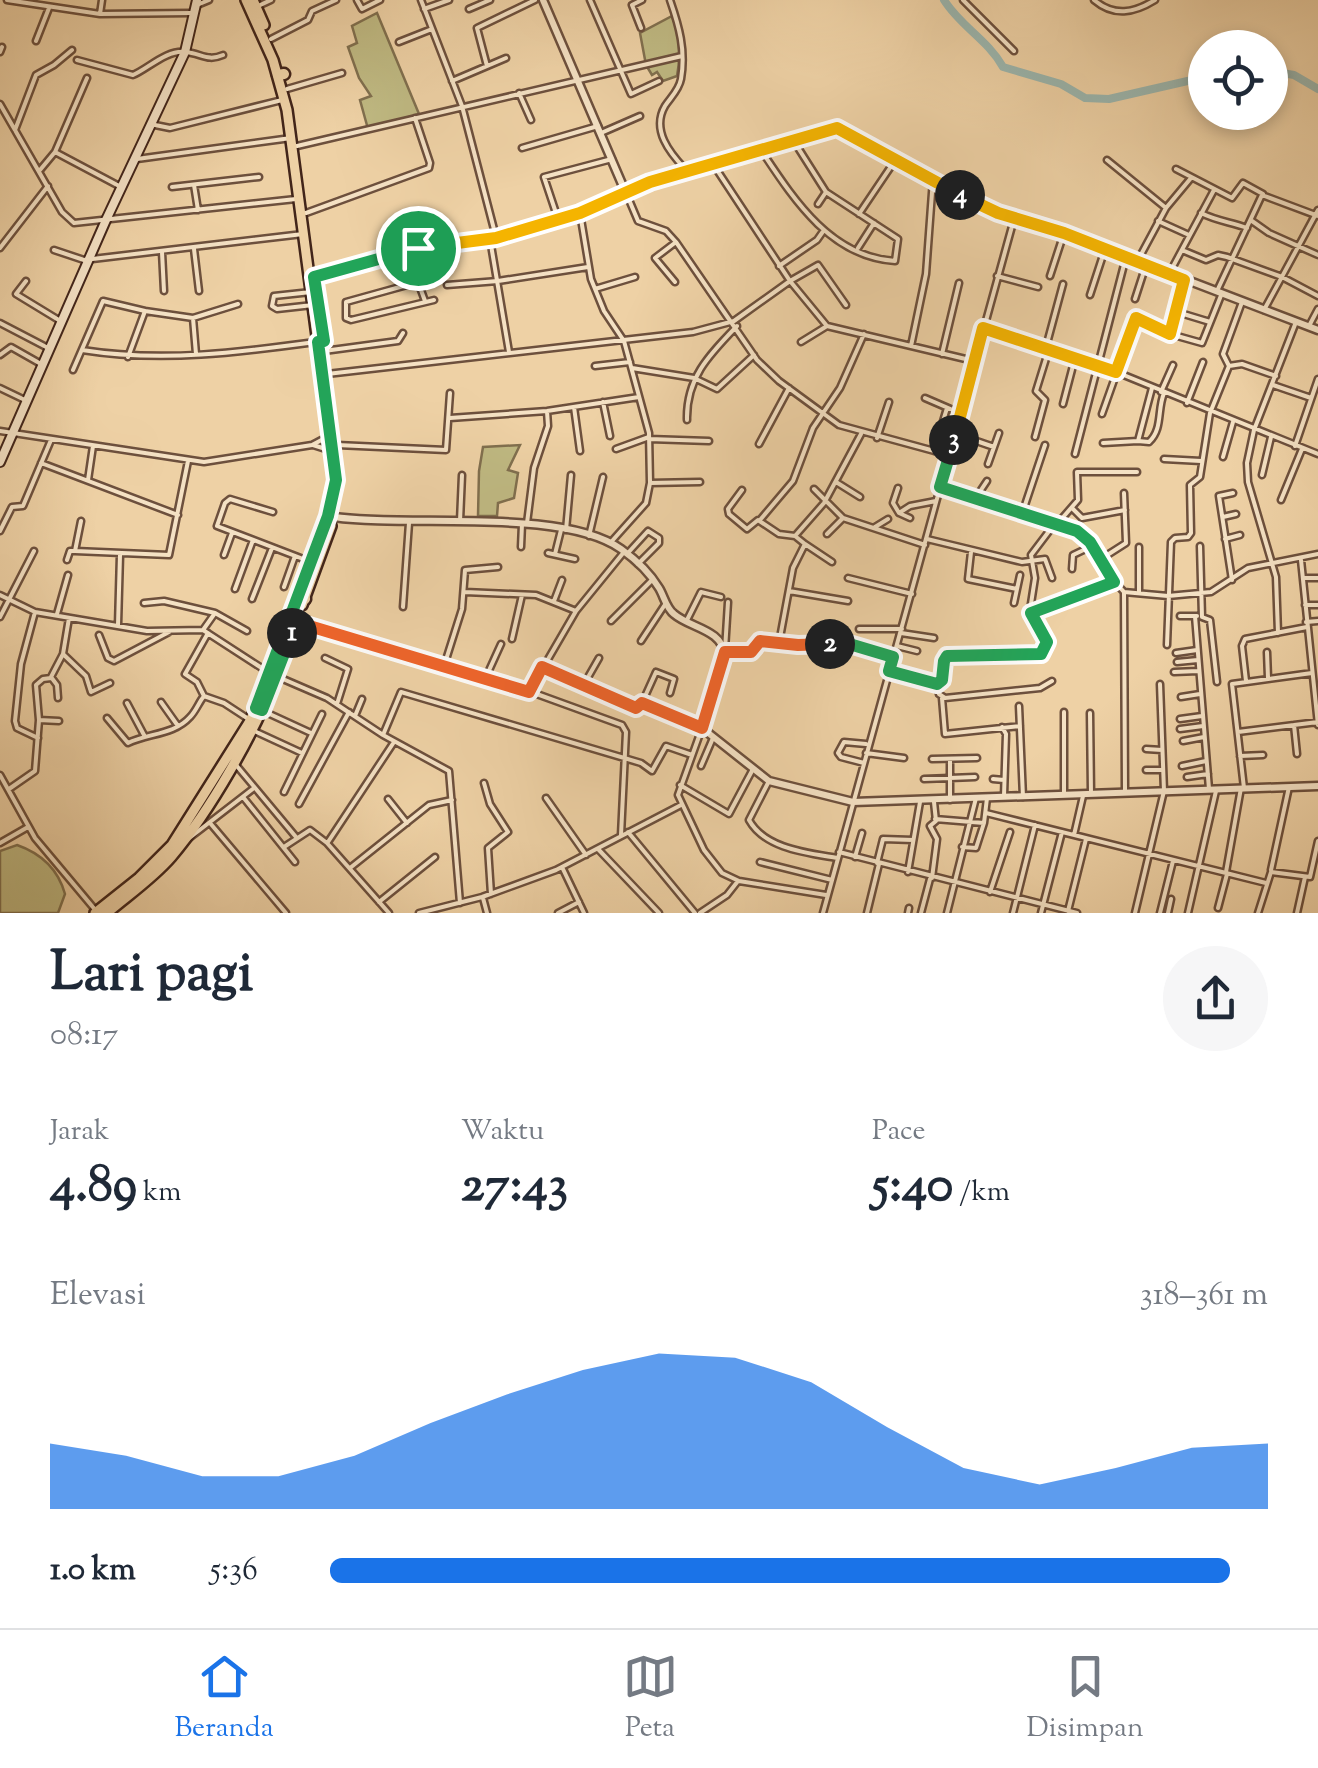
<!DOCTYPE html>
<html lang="id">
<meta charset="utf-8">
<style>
:root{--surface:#fff;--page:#f6f6f7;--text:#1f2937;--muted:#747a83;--line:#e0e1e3;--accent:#1a73e8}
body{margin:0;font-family:"Sorts Mill Goudy",serif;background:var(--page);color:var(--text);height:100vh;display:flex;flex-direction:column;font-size:38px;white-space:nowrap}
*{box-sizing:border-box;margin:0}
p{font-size:32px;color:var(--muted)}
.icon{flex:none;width:55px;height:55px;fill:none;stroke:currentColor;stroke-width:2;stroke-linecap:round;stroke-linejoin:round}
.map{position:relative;height:913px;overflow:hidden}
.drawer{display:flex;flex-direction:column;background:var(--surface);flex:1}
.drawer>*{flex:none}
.fabs{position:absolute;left:1188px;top:30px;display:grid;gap:20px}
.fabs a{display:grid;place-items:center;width:100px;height:100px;border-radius:50%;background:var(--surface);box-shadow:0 5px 15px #0003;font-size:50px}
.pin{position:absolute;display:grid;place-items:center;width:85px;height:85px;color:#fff;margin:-42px;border:5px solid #fff;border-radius:50%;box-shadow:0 2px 10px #0007}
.km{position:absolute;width:50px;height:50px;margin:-25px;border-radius:50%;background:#222;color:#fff;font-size:28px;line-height:50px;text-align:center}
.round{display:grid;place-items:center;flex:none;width:105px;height:105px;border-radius:52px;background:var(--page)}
.overview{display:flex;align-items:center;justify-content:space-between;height:170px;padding:0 50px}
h1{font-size:55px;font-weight:700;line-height:75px}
.figures{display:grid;grid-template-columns:repeat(3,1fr);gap:15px;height:170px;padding:10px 50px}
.figures div{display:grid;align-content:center}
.figures b{font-size:50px;font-weight:700}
.figures small{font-size:28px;font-weight:400}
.figures p{font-size:28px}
.chart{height:280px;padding:20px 50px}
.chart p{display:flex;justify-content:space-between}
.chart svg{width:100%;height:180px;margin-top:10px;fill:var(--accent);opacity:.7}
ul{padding:0 50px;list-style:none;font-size:32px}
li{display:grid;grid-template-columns:160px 120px 1fr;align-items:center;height:75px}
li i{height:25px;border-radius:12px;background:var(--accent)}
.tabs{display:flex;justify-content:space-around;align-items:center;height:140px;border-top:2px solid var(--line);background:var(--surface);font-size:28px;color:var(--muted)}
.tabs a{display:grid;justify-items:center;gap:5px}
.tabs .selected{color:var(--accent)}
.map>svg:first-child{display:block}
</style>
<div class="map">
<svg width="1318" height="913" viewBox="0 0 1318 913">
<rect width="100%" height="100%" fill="#eed1a5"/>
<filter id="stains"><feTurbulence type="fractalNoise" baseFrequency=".002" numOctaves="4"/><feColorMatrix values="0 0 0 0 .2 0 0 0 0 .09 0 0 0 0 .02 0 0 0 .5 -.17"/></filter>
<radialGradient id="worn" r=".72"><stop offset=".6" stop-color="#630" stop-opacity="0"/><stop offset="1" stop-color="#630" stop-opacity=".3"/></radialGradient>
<path fill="#bfb982" stroke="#806f4e" stroke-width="2.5" d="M377 13 419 114 368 129 360 100 371 96 359 78 348 47 357 43 352 26Z
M672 16C680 36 681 55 677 76L663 81 657 72 652 75 646 65 640 33Z
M520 445 508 470 518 473 514 498 498 503 497 516H478L479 471 483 447Z
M17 845C40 853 58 869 65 894L58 913H0V851Z"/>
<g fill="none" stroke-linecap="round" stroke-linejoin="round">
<path stroke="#9bb6ae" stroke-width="8" d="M944 0C960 26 988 40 1003 67L1061 84 1085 98 1109 99 1205 77
M1270 71 1294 75 1318 89"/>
<defs>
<path id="minor" d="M7 0 100 14 191 13
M357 0 362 9 380 0
M421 0 462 106 496 237
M590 0 631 94 659 81
M670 0C679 26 686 50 681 79 679 90 671 97 665 106 651 130 670 153 685 169
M963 0 1014 51
M1094 0C1114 17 1134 13 1155 0
M197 5 209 0
M256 7 271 0
M424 9 449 0
M469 9 490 0
M100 14 102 0
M641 28 632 5 642 0
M271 39 308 20 312 11 336 0
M36 41 49 8
M399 42 432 29
M0 52 2 47
M77 60 133 75C149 68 166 50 185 52 201 53 207 62 223 55
M487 66 477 28 535 0
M452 81 506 58
M287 89 342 73
M519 93 531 120
M0 104 62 212 74 223 296 199
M150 124 170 128 282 100
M15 130 36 75 54 65 72 50
M601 133 640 116
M297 146 682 56
M522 148 598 126
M761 150C793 198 830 257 895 261L898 239 826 192 795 143
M55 152 121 187
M137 159 291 138
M1107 160 1166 208
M1176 169 1232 198 1243 183 1263 194
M40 170 55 152 87 78
M194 185 198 210
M172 187 259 177
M627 195 638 221 666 231 676 242 757 360 779 381 839 425 949 455
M818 204 826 192
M306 213 429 168 430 163 415 118
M580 213 591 279 604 311 624 341 649 433 650 483 646 503 612 541
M1201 213C1217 221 1231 222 1247 228
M859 214 896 159
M558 219 544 177 612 159
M1158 221 1189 235
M1252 221 1269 233 1318 255
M490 239 509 352
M0 248 48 186
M858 248 874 223
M194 249 199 291
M54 250 84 260 303 234
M418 250 423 278 418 282 425 301
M1182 250 1206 260 1218 255 1227 257 1282 277 1318 296
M162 252 164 291
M1137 262 1166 208 1191 178
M779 266 817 240 824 230
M1169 274 1214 190
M997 276 1038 287
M1050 276 1064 233
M26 281 16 294 62 322
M418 282 346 302V318L351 320 434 300
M675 282 655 258 676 242
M447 285 498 281 588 267
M595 289 635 277
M1217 291 1262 195 1318 216
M311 292 274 296 272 306 277 309 313 305
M1090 295 1105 249
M1135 299 1146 265
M846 305 818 265 790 281 827 326 974 361
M1264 310 1318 210
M145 311 193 318
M1177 312 1210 322
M0 323 50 349
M1309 326 1318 309
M983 328 1104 367 1318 454
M1170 334 1202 343 1222 293
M801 342 827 326
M911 346 926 274 933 179
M1046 347 1063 284
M82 350C164 363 242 352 323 341
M324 351 398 341 403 333
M196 354 193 318 238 304
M942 354 959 283
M0 355 11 347 41 364
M595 366 630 362
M1229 366 1223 354 1242 302
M632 368 694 378 717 389 754 355
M73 370 103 301 145 311 128 357
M327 374 693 332 734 321 790 281 713 164
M1273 385 1311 398
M0 388 27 401
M1161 392 1173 365
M925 398 962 414
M603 402 610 436
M1187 403 1203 362
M1063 404 1075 358
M574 407 580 451
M1102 414 1136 318 1170 334 1184 280
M450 418 547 411 639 397
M687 420C686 378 709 355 737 326
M0 431 204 462 312 445 329 436
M956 434 994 447
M1035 437 1045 400 1036 391 1049 349
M877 438 889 402
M649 439 709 441
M1138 441 1149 442C1163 429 1157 410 1164 393
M1103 443 1138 441 1152 388
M759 444 789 388
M313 445 332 451
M337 445 446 450 450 393
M1295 446 1318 379
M616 449 649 437
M934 451 947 408
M1075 454 1126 257
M1223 457 1233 422
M1164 459 1201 461
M41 463 178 515
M988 464 999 433
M1262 475 1271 437
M88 480 93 446
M836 482 860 497
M650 483 700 482
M939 487 1077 531C1098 548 1105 573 1124 592L1125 790
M898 488 893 503 899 513 910 518
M814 489 843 518 925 545
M742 490 728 509 729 514 747 529 758 520 779 534 795 536 805 544 793 568 779 643
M975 499 987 481
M1281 500 1302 449
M1073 509 1082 518 1125 510
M1023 511 1045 445
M273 512 230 499 225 503 217 526 311 562
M899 513 910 506 936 501
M1223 517 1236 514
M760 520 793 481 813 428 840 388 864 334
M460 521 462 475
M527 523 534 468 548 426 547 411
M1058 523 1078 500 1077 472H1137
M875 527 888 519
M566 530 571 475
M0 531 12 507 23 506 51 440
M827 534 843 518
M589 536 603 477
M795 536 824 503 861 434
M927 539 1022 562 1045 559 1052 578
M1225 539 1240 535
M805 544 832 562
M1200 546 1202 617 1210 620 1217 682
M521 547 522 524
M75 551 81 521
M971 552 968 579 1017 589
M548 553 575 559
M555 554 561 530
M627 554 648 531 659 538V543L638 564
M224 555 232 533
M1101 559 1126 543 1124 493
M67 560 70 551H75L169 555 188 461
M1301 560 1318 725
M1072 569 1073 555 1092 546
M848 578 912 594
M1303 578H1318
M1232 580 1219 496 1233 493
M284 587 295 556
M235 589 253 540
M789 591 848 601
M465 592 536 595 576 611
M1124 592 1168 596 1211 592 1248 568 1318 554
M1139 593V547
M0 595 35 612 147 631 203 630 271 674
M252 599 272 548
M554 601 562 580
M144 603 164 601 215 613
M1014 603 1020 575
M1305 605H1318
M403 607 409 523
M35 612 21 664 15 721 17 728 38 738
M1031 613 1114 582
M57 614 68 575
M1180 616H1197
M1195 616 1209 789
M0 617 34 551
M687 620 701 592 721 597
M611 621 653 579
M296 622 512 685 622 725 626 732 621 835
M1306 622 1318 621
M118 625 120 555
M859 629H902
M203 630 215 613 247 631
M208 633 185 674 197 682 204 696 224 703 250 720
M901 633 934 638
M1278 633 1276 577 1248 482 1247 463 1254 430 1296 322
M99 635 108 658 114 661 169 632
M512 639 522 595
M641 641 666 603
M1167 645 1171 542 1175 538 1188 537 1191 533 1190 485 1200 477 1210 413 1229 366 1242 364 1276 376
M897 646 917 651
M725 650 728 602
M725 652 751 651 761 641 807 645 846 643 893 657
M1267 652 1268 678
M1176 653 1197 650
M63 654 86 676 91 692 110 683
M325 658 348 669 337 704
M1177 662 1198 660
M444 666 462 609 465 570 498 567
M543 667 633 708 637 709 642 703 702 728 678 795 704 850 722 873 739 881 826 895
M889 671 937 684 942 680 947 656H1032L1044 653 1047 643 1030 610 1035 578 1031 555 1056 522
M1174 672 1198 671
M276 676 327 698 383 735 449 771 460 903
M486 677 501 644
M1246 681 1242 646 1245 639 1307 627
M937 684 939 694 945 698 1040 688 1052 681
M583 686 599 658
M529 692 576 611 624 552
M1181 697 1200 694
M58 698 57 685 51 677 63 654 69 618
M942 698 945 734 1020 726
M161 702 178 726
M127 703 144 735
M642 703 656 672 674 679 670 693
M1019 706 1023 797
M261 710 311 733
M1090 713 1091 793
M355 716 362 699
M107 718 128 743C148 733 174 735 190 717 196 711 199 702 204 696
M1180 719 1202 716
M39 720 59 721
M1294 725 1297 754
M1002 727 1006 734 1004 796
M1180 729 1203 726
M252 730 302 753
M1238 732 1318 722
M383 735 401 692 641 763 652 771 666 746 692 755
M1183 741 1204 737
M1146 749 1162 750
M866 753 904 758
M1240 756 1263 755
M932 759 977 758
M950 759V800
M864 763 841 757 838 753 844 742 866 744
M236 765 296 837
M701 766 713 738
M1182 766 1206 761
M1146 770H1162
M0 775 35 838 97 912
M1187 777 1208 774
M924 779 975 777
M993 779 1004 780
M769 781 749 820C765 849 808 853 837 858
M484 783 490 804 508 832 488 848 491 894
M680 785 729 814 753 769
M1244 788 1232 684 1312 673
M9 789 35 771 39 720 36 685 43 679 51 678
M284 792 322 714
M1064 794V712
M243 797 295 862
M546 798 586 855
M388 799 407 823
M299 804 349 712
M986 813 1266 883
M935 819 984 823 976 848 962 847
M210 823 286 913
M984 823 987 798
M628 832 695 913
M1074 835 1083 796
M188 839 254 788
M328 842 394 742
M0 843 28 827
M284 847 310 830 327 843 389 913
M598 849 659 913
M839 852 1077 913
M855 857 862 833
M760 862 832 880
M877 863 883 839 913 840
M562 867 584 913
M350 868 429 805 452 800
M1271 870 1289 787
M908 872 920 802
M1226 872 1241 788
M932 878 937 839 930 826 936 821 934 802
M990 892 1010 832
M483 898 487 913
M379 902 435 857
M1218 908 1227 874
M1068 911 1086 839
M419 913 482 897 556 870 681 805
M558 913 579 902
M700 913 727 895 738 881
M823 913 1014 219
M867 913 879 864
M908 913 909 908
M921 913 930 879
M947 913 976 798
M1013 913 1035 825
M1041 913 1062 832
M1135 913 1164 791 1160 684
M1160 913 1173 861
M1168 913 1171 899
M1188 913 1216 791
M1258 913 1271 872 1310 877 1318 841
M1297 913 1305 877"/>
<path id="tertiary" d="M543 0 625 191
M314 277 426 246 496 237 580 213 650 182 837 128 988 210 1064 233 1318 330
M334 517C409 528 561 507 621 549 635 559 650 573 659 588 664 596 666 608 674 614 690 628 722 629 725 655L702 728 769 781 853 802 1318 786"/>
<path id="secondary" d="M0 462 106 220 185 52 197 0"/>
<path id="primary" d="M253 0 264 25
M302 605 331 526
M95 913 139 878 172 845 250 721 276 662 334 495 335 472 287 110 273 60 246 0
M107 913C128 895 153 878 171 857 210 811 255 732 276 676"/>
<path id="trunk" d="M278 75 284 74
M299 597 305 599"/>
</defs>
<use href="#minor" stroke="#6d503d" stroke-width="9"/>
<use href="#tertiary" stroke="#6d503d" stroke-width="11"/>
<use href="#secondary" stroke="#42251a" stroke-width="12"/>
<use href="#primary" stroke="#42251a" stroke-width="14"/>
<use href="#trunk" stroke="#42251a" stroke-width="15"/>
<use href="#minor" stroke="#f4e1c4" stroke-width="4"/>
<use href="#tertiary" stroke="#f4e1c4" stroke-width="6"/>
<use href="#secondary" stroke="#f4e1c4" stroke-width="8"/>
<use href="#primary" stroke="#eed1a5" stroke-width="9"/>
<use href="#trunk" stroke="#eed1a5" stroke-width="10"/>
</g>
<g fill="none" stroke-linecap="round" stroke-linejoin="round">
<defs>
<path id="split-1" d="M292 633 262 710 256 708 328 516 336 480 318 342 324 341 314 277 418 248"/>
<path id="split-2" d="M292 633 296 622 529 692 542 667 636 708 642 703 702 728 725 652H751L760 641 798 645 830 644"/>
<path id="split-3" d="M830 644 846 643 893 657 889 671 937 684 942 680 944 661 947 656 1041 654 1047 642 1031 613 1114 582 1090 542 1077 531 940 487 954 440"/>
<path id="split-4" d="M954 440 983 328 1116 372 1136 318 1170 334 1184 280 1064 233 998 213 960 195"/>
<path id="split-5" d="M418 248 496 238 580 213 650 182 837 128 960 195"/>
</defs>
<use href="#split-1" stroke="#fff" stroke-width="20"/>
<use href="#split-2" stroke="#fff" stroke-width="20"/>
<use href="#split-3" stroke="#fff" stroke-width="20"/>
<use href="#split-4" stroke="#fff" stroke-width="20"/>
<use href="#split-5" stroke="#fff" stroke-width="20"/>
<use href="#split-1" stroke="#22a559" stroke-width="12"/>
<use href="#split-2" stroke="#f0652b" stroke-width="12"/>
<use href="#split-3" stroke="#22a559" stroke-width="12"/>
<use href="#split-4" stroke="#f5b400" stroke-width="12"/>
<use href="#split-5" stroke="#f5b400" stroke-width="12"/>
</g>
<rect width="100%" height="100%" filter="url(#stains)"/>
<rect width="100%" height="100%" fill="url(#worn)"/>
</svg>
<div class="fabs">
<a><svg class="icon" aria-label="locate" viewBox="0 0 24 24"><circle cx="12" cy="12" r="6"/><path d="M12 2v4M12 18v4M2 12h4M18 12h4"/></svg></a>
</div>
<div class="pin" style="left:418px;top:248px;background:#1e9e55"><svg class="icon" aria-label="arrive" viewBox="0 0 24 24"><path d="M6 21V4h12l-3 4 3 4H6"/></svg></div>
<b class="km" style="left:292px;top:633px">1</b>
<b class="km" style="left:830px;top:644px">2</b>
<b class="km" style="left:954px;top:440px">3</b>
<b class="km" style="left:960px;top:195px">4</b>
</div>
<section class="drawer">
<div class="overview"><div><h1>Lari pagi</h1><p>08:17</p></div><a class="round"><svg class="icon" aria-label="share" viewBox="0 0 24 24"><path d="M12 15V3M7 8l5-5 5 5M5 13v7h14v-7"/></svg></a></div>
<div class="figures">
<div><p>Jarak</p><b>4.89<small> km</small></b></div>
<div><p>Waktu</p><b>27:43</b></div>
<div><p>Pace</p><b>5:40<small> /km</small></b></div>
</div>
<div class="chart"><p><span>Elevasi</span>318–361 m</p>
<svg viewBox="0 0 160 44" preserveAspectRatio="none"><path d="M0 44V28L10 31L20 36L30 36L40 31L50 23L60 16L70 10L80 6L90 7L100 13L110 24L120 34L130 38L140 34L150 29L160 28V44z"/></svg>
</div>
<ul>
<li><b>1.0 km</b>5:36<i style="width:96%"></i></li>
</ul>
</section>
<nav class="tabs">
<a class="selected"><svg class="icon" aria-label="home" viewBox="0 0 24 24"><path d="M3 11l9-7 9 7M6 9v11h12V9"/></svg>Beranda</a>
<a><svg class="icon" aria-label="map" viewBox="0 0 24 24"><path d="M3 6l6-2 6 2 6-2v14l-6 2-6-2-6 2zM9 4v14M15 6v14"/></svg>Peta</a>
<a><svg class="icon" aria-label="saved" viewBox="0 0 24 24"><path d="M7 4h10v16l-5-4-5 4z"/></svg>Disimpan</a>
</nav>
